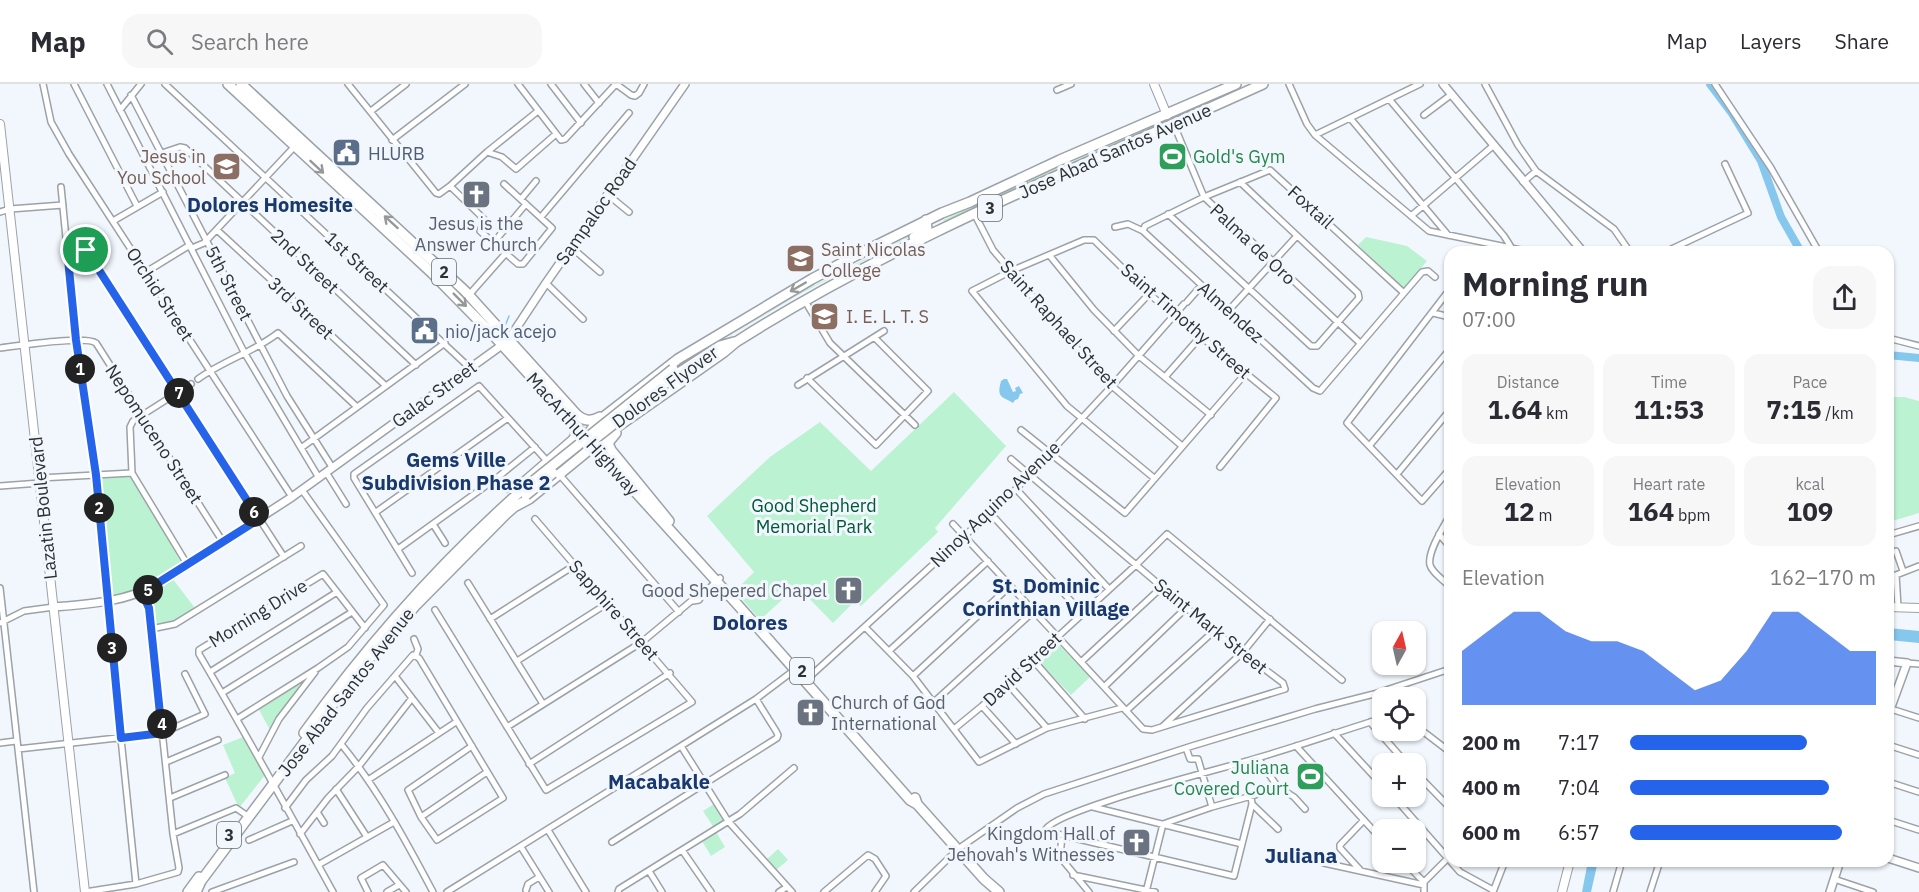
<!DOCTYPE html>
<meta charset="utf-8">
<style>
:root{--surface:#fff;--page:#f7f7f7;--text:#2b2b33;--muted:#7c7c81;--line:#e1e1e2;--accent:#2563eb}
body{margin:0;font-family:"IBM Plex Sans",sans-serif;background:var(--page);color:var(--text);height:100vh;display:flex;flex-direction:column;font-size:22px;white-space:nowrap}
*{box-sizing:border-box;margin:0}
p{font-size:20px;color:var(--muted)}
.icon{flex:none;width:33px;height:33px;fill:none;stroke:currentColor;stroke-width:2;stroke-linecap:round;stroke-linejoin:round}
.map{position:relative;flex:1;overflow:hidden}
.drawer{position:absolute;left:1444px;top:162px;width:450px;height:621px;display:flex;flex-direction:column;background:var(--surface);border-radius:18px;box-shadow:0 2px 4px #0004}
.drawer>*{flex:none}
.needle{width:39px;rotate:8deg}
.buttons{position:absolute;left:1372px;top:537px;display:grid;gap:12px}
.buttons a{display:grid;place-items:center;width:54px;height:54px;border-radius:12px;background:var(--surface);box-shadow:0 2px 4px #0004;font-size:30px}
.pin{position:absolute;display:grid;place-items:center;width:51px;height:51px;color:#fff;margin:-26px;border:3px solid #fff;border-radius:50%;box-shadow:0 2px 6px #0007}
.km{position:absolute;width:30px;height:30px;margin:-15px;border-radius:50%;background:#222;color:#fff;font-size:16px;line-height:30px;text-align:center}
.round{display:grid;place-items:center;flex:none;width:63px;height:63px;border-radius:18px;background:var(--page)}
.head{display:flex;align-items:center;justify-content:space-between;height:102px;padding:0 18px}
h1{font-size:33px;font-weight:800;line-height:45px}
.metrics{display:grid;grid-template-columns:repeat(3,1fr);gap:9px;height:102px;padding:6px 18px}
.metrics div{display:grid;align-content:center;border-radius:15px;background:var(--page);text-align:center}
.metrics b{font-size:26px;font-weight:800}
.metrics small{font-size:16px;font-weight:400}
.metrics p{font-size:16px}
.chart{height:168px;padding:12px 18px}
.chart p{display:flex;justify-content:space-between}
.chart svg{width:100%;height:108px;margin-top:6px;fill:var(--accent);opacity:.7}
ul{padding:0 18px;list-style:none;font-size:20px}
li{display:grid;grid-template-columns:96px 72px 1fr;align-items:center;height:45px}
li i{height:15px;border-radius:8px;background:var(--accent)}
header{display:flex;align-items:center;gap:36px;box-sizing:border-box;height:84px;padding:0 30px;background:var(--surface);border-bottom:2px solid var(--line)}
header strong{font-size:28px}
nav{display:flex;gap:33px;margin-inline-start:auto;font-size:21px}
.search{width:420px;height:54px;background:var(--page);display:flex;align-items:center;gap:15px;box-sizing:border-box;padding:0 21px;border-radius:18px;color:var(--muted);font-size:22px}
.map>svg:first-child{display:block}
</style>
<header>
<strong>Map</strong>
<div class="search"><svg class="icon" aria-label="search" viewBox="0 0 24 24"><circle cx="10" cy="10" r="6"/><path d="M15 15l6 6"/></svg>Search here</div>
<nav><a>Map</a><a>Layers</a><a>Share</a></nav>
</header>
<div class="map">
<svg width="1919" height="808" viewBox="0 0 1919 808">
<rect width="100%" height="100%" fill="#f1f7fd"/>
<path fill="#bbf2d2" d="M1213 14 1214 17 944 137 943 136Z
M925 144 923 146 796 212 703 269 796 211Z
M1366 153 1407 162 1427 177 1404 204 1358 161Z
M954 308 1006 362 935 444 938 448 861 522 855 517 833 539 797 502 760 536 735 507 754 488 707 432 770 373 820 338 871 387Z
M1889 313H1904L1919 317V429L1889 438Z
M132 390 181 479 145 505 111 514 97 392Z
M172 494 195 524 174 538 156 541 154 524 145 510Z
M1059 561 1090 593 1071 611 1040 579Z
M299 599 300 604 270 646 258 624Z
M243 653 265 691 239 724 225 694 235 689 223 661Z
M1308 680 1323 698 1313 707 1307 701 1305 702 1297 690Z
M714 720 725 737 714 744 703 727Z
M716 748 725 763 711 772 702 757Z
M778 765 788 776 775 787 766 776Z"/>
<path fill="#85c7ed" d="M1004 295H1007L1013 308 1016 307 1015 304 1019 302 1023 309 1020 310 1018 315 1015 316 1013 319C1003 312 996 315 1001 297Z
M1889 544 1919 547V559L1889 556Z
M1588 777H1598L1591 808H1582Z"/>
<g fill="none" stroke-linecap="round" stroke-linejoin="round">
<path stroke="#85c7ed" stroke-width="1.5" d="M505 242 509 232"/>
<path stroke="#85c7ed" stroke-width="8" d="M1710 0 1731 28 1761 77 1781 133 1801 168
M1888 271 1919 274"/>
<defs>
<path id="minor" d="M43 0 51 38 69 70 292 413
M74 0 137 122
M107 0 244 268 301 364 445 259
M165 0 470 284
M348 0 436 109 439 110 450 102
M518 0 561 56 565 55 616 0 631 11 635 12 639 9 644 0
M551 0 581 39
M584 0 599 19
M1289 0 1307 40 1315 51 1429 147 1530 168
M1485 0 1518 61 1536 87 1614 145 1630 168
M1715 0 1771 84 1819 168
M1057 6 1071 0
M131 11 287 312 332 383
M1389 15 1504 152 1511 163
M120 26 141 0
M371 27 406 0
M1424 31 1452 10
M1350 34 1448 151
M1174 41 1204 113 1360 259
M1315 51 1420 0
M392 56 465 0
M487 68 502 73 516 85 556 50
M162 69 180 63 185 64 416 281
M1523 98 1536 87
M504 100 552 144 523 180H518L480 147 485 136 450 102 487 68 538 27
M61 103 76 256 96 391 113 577 136 800
M607 110 629 128
M521 115 536 97
M0 128 10 125 63 121
M1168 130 1311 262H1317L1359 214 1358 209 1240 98
M975 131 993 166 1086 275 1112 302 1182 362
M1411 132 1494 61
M541 133 629 29
M113 137 163 108
M1115 143 1128 140 1143 147 1313 304 1320 307 1422 188 1428 187 1435 193
M217 146 386 302
M1143 147 1145 142 1204 113 1270 86 1404 209
M494 158 526 120
M571 163 600 188
M192 164 204 159 296 61
M67 165 78 163 86 167 284 473
M1665 168 1748 129 1725 80
M1050 172 1094 226 1139 272 1211 331
M146 188 190 161
M546 199 583 235
M1450 205 1347 339 1422 417 1450 385
M469 211 506 169
M805 217 830 259 915 341
M1187 218 1201 202
M1229 226 1296 153
M1433 229 1450 233
M1114 247 1149 210
M1888 254 1919 262
M0 264C17 262 86 251 96 259L223 458
M1165 293 1201 252
M807 294 876 361 928 307 875 254
M198 295C224 276 254 268 278 249L357 323
M1888 297 1890 303 1888 305
M798 301 884 247
M1021 346 1125 429 1246 289
M1370 361 1450 265
M301 364 319 394
M326 388 346 420
M559 390 679 528
M1397 390 1450 326
M498 393 507 405
M40 394 132 389
M1154 394 1067 322 972 207 1011 187 1084 156H1094L1149 210 1276 314 1220 383
M0 402 40 399
M1016 405 1109 505
M376 428 508 334
M991 430 1082 529
M1450 431C1444 442 1427 468 1430 481 1432 489 1445 497 1450 503
M433 440 445 459
M953 440 1143 645 1152 646 1285 605 1283 599 1214 547 1011 375
M1439 450 1450 463
M1888 451 1919 442
M398 465 498 393 535 363
M1896 467 1903 487
M187 480 132 389 130 343 133 337 191 300
M412 489 354 394V390L479 302 548 378
M1896 491 1919 482
M1888 492 1896 491 1898 523
M468 499 543 620
M0 504 34 808
M693 517 699 516 702 511 720 494
M435 526 546 706 692 618 535 435
M490 535 575 481
M0 539 24 527 54 523
M865 543 913 592 979 678 1047 644 1122 624
M151 545 175 540 301 462
M414 555 418 565 416 571
M889 567 988 477
M1032 575 1085 635
M517 577 608 519
M1081 578 1163 502
M1907 579 1919 580
M210 588 337 508
M395 592 439 649
M913 592 1010 502
M805 597 1016 405 1112 302 1184 220
M1007 599 1047 644
M1105 602 1187 523
M222 609 352 528
M934 618 1034 527
M982 622 1016 660
M1891 625 1919 634
M1126 627 1214 547
M237 635 318 584 348 563 384 521 302 406
M1370 638 1407 680
M1163 642 1243 568 1270 535
M1416 642 1450 668
M507 643 642 558 696 513 702 511
M954 645 982 622 1136 481 1167 450 1342 596
M1334 649 1383 702
M0 659 16 657
M341 660C378 705 406 757 433 808
M1888 661 1919 671
M681 662 728 737 792 808
M1296 662 1383 757
M1186 664 1190 675H1198L1212 723
M18 665 162 649 205 630 185 590
M259 673 279 635 315 588
M1258 674 1277 702 1294 713 1305 725
M166 678 218 656
M529 680 670 589
M1416 689 1450 724
M368 696 456 638
M1888 698 1919 708
M336 705 367 753
M1251 712 1252 720 1234 792 1049 748 1046 745C1060 724 1223 685 1257 674 1299 662 1341 647 1383 634
M1393 712 1460 788 1493 806
M170 714 225 691
M1252 720 1278 745
M1093 723 1242 760
M285 724 306 696 332 672 367 624 413 571 419 574 503 714 437 756 421 733 408 706 472 662
M317 728 324 739
M421 733 487 688
M1888 736 1919 746
M548 746 586 808
M173 750 236 724 249 733
M300 750 328 714 359 682 412 614
M1062 751 1060 773 1089 808
M249 756 292 737
M612 758 777 654 778 651 776 647 756 615
M521 763 549 808
M682 766 711 808
M1404 778 1424 798V808
M1324 779 1424 801
M318 781 394 738
M649 787 662 808
M1361 787 1340 764V761L1364 736
M1073 791 1155 808
M1834 795 1873 808
M1424 798 1448 774
M526 806 528 800 539 793
M85 808 136 800 178 788 179 784 173 750 149 524 142 509
M212 808 294 778
M333 808C289 728 245 648 199 570V566L323 490 365 544
M368 808 361 794 383 781 406 808
M387 808 399 801
M447 808 681 662 756 615 797 584
M618 808 619 805 740 730 794 684
M779 808 787 803
M824 808 868 771 875 775 886 792 875 808
M914 808 958 765 1017 724 1044 710 1192 662 1315 625 1374 610 1450 585
M1146 808 1163 740 1212 723 1255 711 1277 702
M1493 808 1505 777
M1613 808 1622 777
M1650 808 1660 777"/>
<path id="tertiary" d="M1443 0 1583 168
M509 255 546 199 685 0
M54 523C91 520 125 518 158 500L292 413 502 261
M1888 577 1907 579 1888 631
M1888 774 1919 784
M1830 808 1840 777"/>
<path id="secondary" d="M1154 0 1167 31
M0 40 85 808
M1888 523 1919 524
M1562 808 1570 777"/>
<path id="trunk" d="M228 0 432 189 495 253 737 520 910 716 917 720
M241 0 465 207 577 331C584 337 591 338 600 333
M914 153 927 145 926 136
M677 290 720 262 734 258
M616 349 608 359 611 366 669 437
M588 355 589 349 597 338 678 275 812 195 857 171 942 129 970 118 1060 76 1236 0
M521 401 573 356 576 351 575 341
M304 649C368 560 441 478 522 406
M915 714 917 720 984 795 999 808
M188 808 199 793
M196 808 201 797 354 592 416 521 506 430 514 423 529 415 617 343 724 268 736 258C901 153 1085 81 1263 0"/>
</defs>
<use href="#minor" stroke="#9ca2a7" stroke-width="8"/>
<use href="#tertiary" stroke="#9ca2a7" stroke-width="10"/>
<use href="#secondary" stroke="#9ca2a7" stroke-width="10"/>
<use href="#trunk" stroke="#9ca2a7" stroke-width="12"/>
<use href="#minor" stroke="#fff" stroke-width="5"/>
<use href="#tertiary" stroke="#fff" stroke-width="7"/>
<use href="#secondary" stroke="#fff" stroke-width="8"/>
<use href="#trunk" stroke="#fff" stroke-width="9"/>
<defs>
<path id="trunk-bridge" d="M596 354 677 290
M522 406 673 285
M526 411 553 389"/>
</defs>
<use href="#trunk-bridge" stroke="#9ca2a7" stroke-width="12" stroke-linecap="butt"/>
<use href="#trunk-bridge" stroke="#fff" stroke-width="9"/>
</g>
<defs><path id="oneway-shaft" d="M-6 0H5M1.5-3L5.5 0L1.5 3" fill="none" stroke-width="1.6" stroke-linecap="round" stroke-linejoin="round" transform="scale(1.5)"/></defs>
<g stroke="#969899">
<use href="#oneway-shaft" transform="translate(317 83) rotate(43)"/>
<use href="#oneway-shaft" transform="translate(391 138) rotate(-138)"/>
<use href="#oneway-shaft" transform="translate(798 203) rotate(150)"/>
<use href="#oneway-shaft" transform="translate(460 216) rotate(45)"/>
</g>
<g fill="none" stroke-linecap="round" stroke-linejoin="round">
<defs>
<path id="route" d="M78 163 86 166 259 435 142 509 149 524 162 649 121 654 96 391 76 256 67 165Z"/>
</defs>
<use href="#route" stroke="#fff" stroke-width="12"/>
<use href="#route" stroke="#2563eb" stroke-width="8"/>
</g>
<defs>
<symbol id="civic-square" viewBox="-11 -11 22 22"><rect x="-9" y="-9" width="18" height="18" rx="4" fill="#5c6f8a" stroke="#f1f7fd"/><path d="M-.6-6.5H3V-4.5H.6V-3L4-1V1h2V6H-6V1h2V-1L-.6-3ZM-1.2 2.5V6h2.4V2.5Z" fill="#fff"/></symbol>
<symbol id="stadium-square" viewBox="-11 -11 22 22"><rect x="-9" y="-9" width="18" height="18" rx="4" fill="#2e9e5b" stroke="#f1f7fd"/><path d="M0-5a6.5 5 0 1 0 0 10a6.5 5 0 1 0 0-10ZM-3.5-1.8h7v3.6h-7Z" fill="#fff"/></symbol>
<symbol id="school-square" viewBox="-11 -11 22 22"><rect x="-9" y="-9" width="18" height="18" rx="4" fill="#8d6e63" stroke="#f1f7fd"/><path d="M0-5L7-2L0 1L-7-2ZM-4 1L0 2.5L4 1V4Q0 6-4 4Z" fill="#fff"/></symbol>
<symbol id="church-square" viewBox="-11 -11 22 22"><rect x="-9" y="-9" width="18" height="18" rx="4" fill="#6b7280" stroke="#f1f7fd"/><path d="M-1.2-6h2.4v3.5h3.3v2.4h-3.3V6h-2.4V-.1h-3.3v-2.4h3.3Z" fill="#fff"/></symbol>
<symbol id="university-square" viewBox="-11 -11 22 22"><rect x="-9" y="-9" width="18" height="18" rx="4" fill="#8d6e63" stroke="#f1f7fd"/><path d="M0-5L7-2L0 1L-7-2ZM-4 1L0 2.5L4 1V4Q0 6-4 4Z" fill="#fff"/></symbol>
</defs>
<g fill-rule="evenodd">
<use href="#civic-square" x="330" y="52" width="33" height="33"/>
<use href="#stadium-square" x="1156" y="56" width="33" height="33"/>
<use href="#school-square" x="210" y="66" width="33" height="33"/>
<use href="#church-square" x="460" y="94" width="33" height="33"/>
<use href="#university-square" x="784" y="158" width="33" height="33"/>
<use href="#school-square" x="808" y="216" width="33" height="33"/>
<use href="#civic-square" x="408" y="230" width="33" height="33"/>
<use href="#church-square" x="832" y="490" width="33" height="33"/>
<use href="#church-square" x="794" y="612" width="33" height="33"/>
<use href="#stadium-square" x="1294" y="676" width="33" height="33"/>
<use href="#church-square" x="1120" y="742" width="33" height="33"/>
</g>
<g text-anchor="middle" dominant-baseline="central" stroke-width="6" stroke-linejoin="round" paint-order="stroke">
<g fill="#f1f7fd" stroke="#686c70" stroke-width="1.5">
<rect x="978" y="111" width="24" height="26" rx="4.5"/>
<rect x="432" y="175" width="24" height="26" rx="4.5"/>
<rect x="790" y="574" width="24" height="26" rx="4.5"/>
<rect x="217" y="738" width="24" height="26" rx="4.5"/>
</g>
<g font-size="16" font-weight="bold" fill="#2e3133">
<text x="990" y="124">3</text>
<text x="444" y="188">2</text>
<text x="802" y="587">2</text>
<text x="229" y="751">3</text>
</g>
<g font-size="18" fill="#2e3133" stroke="#f1f7fd">
<text transform="translate(1115 67) rotate(-24)">Jose Abad Santos Avenue</text>
<text transform="translate(1311 123) rotate(42)">Foxtail</text>
<text transform="translate(596 127) rotate(-55)">Sampaloc Road</text>
<text transform="translate(1253 160) rotate(43)">Palma de Oro</text>
<text transform="translate(305 177) rotate(43)">2nd Street</text>
<text transform="translate(357 178) rotate(43)">1st Street</text>
<text transform="translate(229 199) rotate(63)">5th Street</text>
<text transform="translate(160 210) rotate(57)">Orchid Street</text>
<text transform="translate(301 224) rotate(43)">3rd Street</text>
<text transform="translate(1231 228) rotate(42)">Almendez</text>
<text transform="translate(1186 237) rotate(41)">Saint Timothy Street</text>
<text transform="translate(1059 240) rotate(48)">Saint Raphael Street</text>
<text transform="translate(665 303) rotate(-36)">Dolores Flyover</text>
<text transform="translate(434 310) rotate(-36)">Galac Street</text>
<text transform="translate(154 350) rotate(57)">Nepomuceno Street</text>
<text transform="translate(583 350) rotate(48)">MacArthur Highway</text>
<text transform="translate(995 420) rotate(-44)">Ninoy Aquino Avenue</text>
<text transform="translate(43 424) rotate(-96)">Lazatin Boulevard</text>
<text transform="translate(614 526) rotate(49)">Sapphire Street</text>
<text transform="translate(258 529) rotate(-32)">Morning Drive</text>
<text transform="translate(1211 542) rotate(39)">Saint Mark Street</text>
<text transform="translate(1022 585) rotate(-43)">David Street</text>
<text transform="translate(346 608) rotate(-52)">Jose Abad Santos Avenue</text>
</g>
<g font-size="18" fill="#4e5e75" stroke="#f1f7fd" text-anchor="start">
<text x="368" y="69">HLURB</text>
<text x="445" y="247">nio/jack acejo</text>
</g>
<g font-size="18" fill="#785e54" stroke="#f1f7fd" text-anchor="start">
<text x="206" y="72" text-anchor="end">Jesus in<tspan x="206" dy="21">You School</tspan></text>
<text x="821" y="165">Saint Nicolas<tspan x="821" dy="21">College</tspan></text>
<text x="846" y="232">I. E. L. T. S</text>
</g>
<g font-size="18" fill="#27864d" stroke="#f1f7fd" text-anchor="start">
<text x="1193" y="72">Gold's Gym</text>
<text x="1289" y="683" text-anchor="end">Juliana<tspan x="1289" dy="21">Covered Court</tspan></text>
</g>
<g font-size="18" fill="#5b616d" stroke="#f1f7fd" text-anchor="end">
<text x="476" y="139" text-anchor="middle">Jesus is the<tspan x="476" dy="21">Answer Church</tspan></text>
<text x="827" y="506">Good Shepered Chapel</text>
<text x="831" y="618" text-anchor="start">Church of God<tspan x="831" dy="21">International</tspan></text>
<text x="1115" y="749">Kingdom Hall of<tspan x="1115" dy="21">Jehovah's Witnesses</tspan></text>
</g>
<g font-size="18" fill="#005635" stroke="#f1f7fd">
<text x="814" y="421">Good Shepherd<tspan x="814" dy="21">Memorial Park</tspan></text>
</g>
<g font-size="20" font-weight="bold" fill="#19386d" stroke="#f1f7fd">
<text x="270" y="120">Dolores Homesite</text>
<text x="456" y="375">Gems Ville<tspan x="456" dy="23">Subdivision Phase 2</tspan></text>
<text x="1046" y="501">St. Dominic<tspan x="1046" dy="23">Corinthian Village</tspan></text>
<text x="659" y="697">Macabakle</text>
</g>
<g font-size="21" font-weight="bold" fill="#19386d" stroke="#f1f7fd">
<text x="750" y="538">Dolores</text>
<text x="1301" y="771">Juliana</text>
</g>
</g>
</svg>
<div class="buttons">
<a><svg class="needle" viewBox="-14 -14 28 28"><path d="M0-13l5 13h-10z" fill="#e53935"/><path d="M0 13l5-13h-10z" fill="#7c7c81"/></svg></a>
<a><svg class="icon" aria-label="locate" viewBox="0 0 24 24"><circle cx="12" cy="12" r="6"/><path d="M12 2v4M12 18v4M2 12h4M18 12h4"/></svg></a>
<a>+</a>
<a>−</a>
</div>
<div class="pin" style="left:86px;top:166px;background:#1e9e55"><svg class="icon" aria-label="arrive" viewBox="0 0 24 24"><path d="M6 21V4h12l-3 4 3 4H6"/></svg></div>
<b class="km" style="left:80px;top:285px">1</b>
<b class="km" style="left:99px;top:424px">2</b>
<b class="km" style="left:112px;top:564px">3</b>
<b class="km" style="left:162px;top:640px">4</b>
<b class="km" style="left:148px;top:506px">5</b>
<b class="km" style="left:254px;top:428px">6</b>
<b class="km" style="left:179px;top:309px">7</b>
<section class="drawer">
<div class="head"><div><h1>Morning run</h1><p>07:00</p></div><a class="round"><svg class="icon" aria-label="share" viewBox="0 0 24 24"><path d="M12 15V3M7 8l5-5 5 5M5 13v7h14v-7"/></svg></a></div>
<div class="metrics">
<div><p>Distance</p><b>1.64<small> km</small></b></div>
<div><p>Time</p><b>11:53</b></div>
<div><p>Pace</p><b>7:15<small> /km</small></b></div>
</div>
<div class="metrics">
<div><p>Elevation</p><b>12<small> m</small></b></div>
<div><p>Heart rate</p><b>164<small> bpm</small></b></div>
<div><p>kcal</p><b>109</b></div>
</div>
<div class="chart"><p><span>Elevation</span>162–170 m</p>
<svg viewBox="0 0 160 44" preserveAspectRatio="none"><path d="M0 44V22L10 14L20 6L30 6L40 14L50 18L60 18L70 22L80 30L90 38L100 34L110 22L120 6L130 6L140 14L150 22L160 22V44z"/></svg>
</div>
<ul>
<li><b>200 m</b>7:17<i style="width:72%"></i></li>
<li><b>400 m</b>7:04<i style="width:81%"></i></li>
<li><b>600 m</b>6:57<i style="width:86%"></i></li>
</ul>
</section>
</div>
